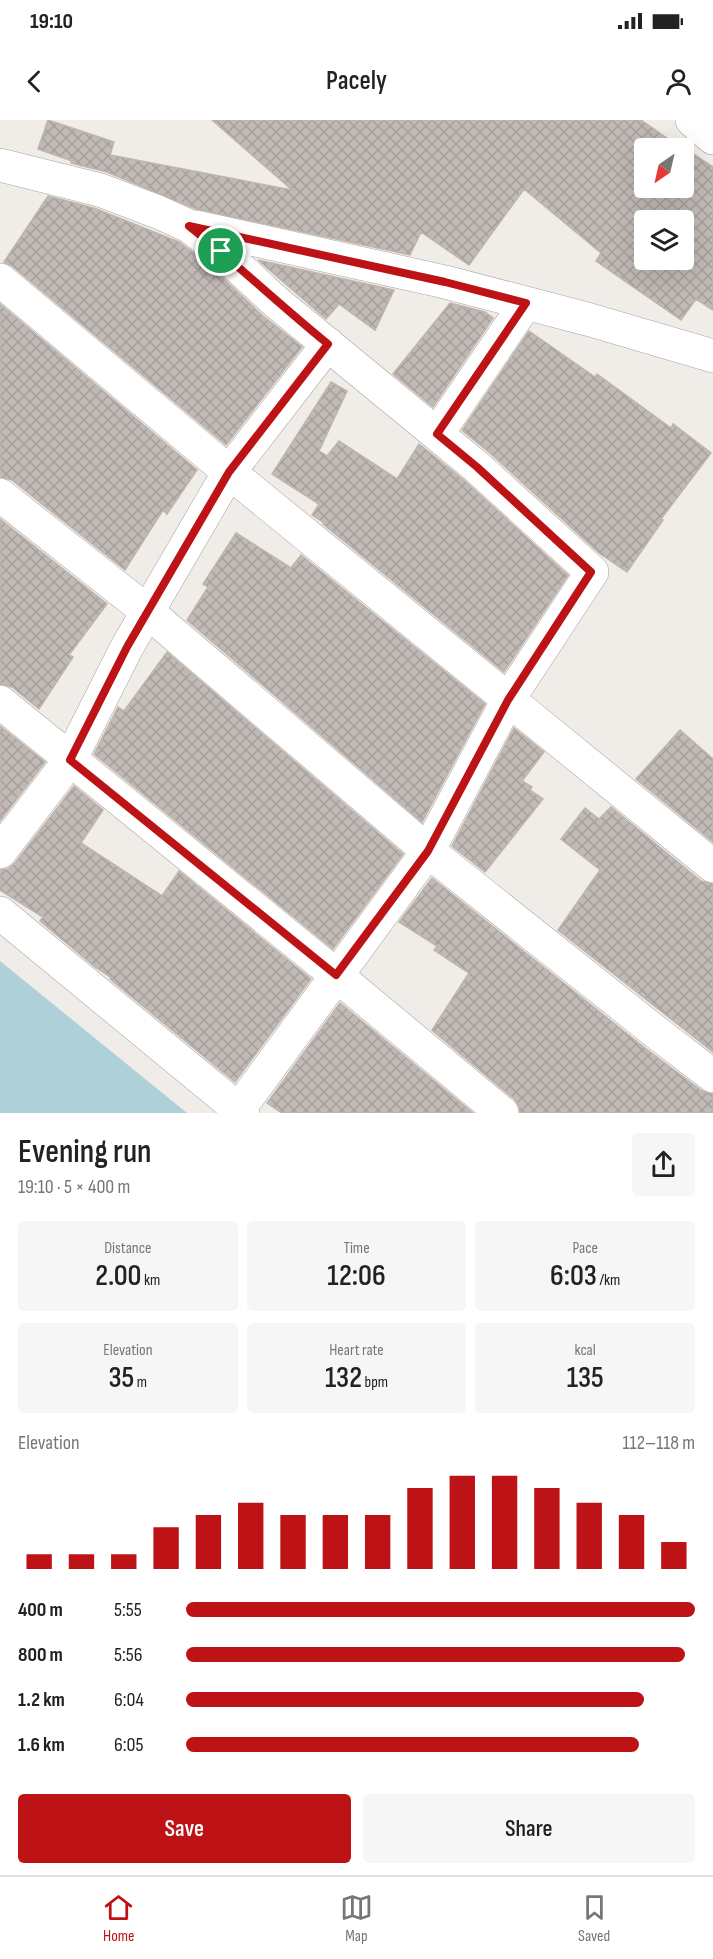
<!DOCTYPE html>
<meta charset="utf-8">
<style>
:root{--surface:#fff;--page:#f6f6f6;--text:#222;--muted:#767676;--line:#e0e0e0;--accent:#be1316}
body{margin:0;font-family:"Sofia Sans Condensed",sans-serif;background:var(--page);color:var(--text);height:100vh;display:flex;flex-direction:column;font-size:22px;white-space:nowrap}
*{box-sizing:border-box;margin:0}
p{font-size:20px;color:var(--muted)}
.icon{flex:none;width:33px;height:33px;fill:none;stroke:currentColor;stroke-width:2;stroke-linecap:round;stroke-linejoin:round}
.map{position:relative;height:993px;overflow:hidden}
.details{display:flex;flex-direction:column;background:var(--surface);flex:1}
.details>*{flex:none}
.needle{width:39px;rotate:214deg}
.fabs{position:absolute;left:634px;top:18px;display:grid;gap:12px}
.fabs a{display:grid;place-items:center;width:60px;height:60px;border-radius:6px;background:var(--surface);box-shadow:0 6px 24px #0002;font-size:30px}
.pin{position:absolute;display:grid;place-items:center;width:51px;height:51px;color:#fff;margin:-26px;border:3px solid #fff;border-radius:50%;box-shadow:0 2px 6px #0007}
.round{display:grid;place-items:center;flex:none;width:63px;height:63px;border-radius:6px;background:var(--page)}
.overview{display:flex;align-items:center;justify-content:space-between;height:102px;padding:0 18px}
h1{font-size:33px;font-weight:600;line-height:45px}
.figures{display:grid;grid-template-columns:repeat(3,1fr);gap:9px;height:102px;padding:6px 18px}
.figures div{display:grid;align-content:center;border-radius:6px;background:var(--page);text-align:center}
.figures b{font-size:30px;font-weight:600}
.figures small{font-size:16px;font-weight:400}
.figures p{font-size:16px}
.chart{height:168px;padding:12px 18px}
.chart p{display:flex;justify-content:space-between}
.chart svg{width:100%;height:108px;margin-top:6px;stroke:var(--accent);stroke-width:6}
.button{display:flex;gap:12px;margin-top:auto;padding:12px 18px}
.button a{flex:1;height:69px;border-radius:6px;background:var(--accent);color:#fff;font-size:24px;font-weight:600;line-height:69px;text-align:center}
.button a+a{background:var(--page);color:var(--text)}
ul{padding:0 18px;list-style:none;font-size:20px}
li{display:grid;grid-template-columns:96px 72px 1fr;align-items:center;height:45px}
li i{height:15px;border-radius:8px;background:var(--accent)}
.status{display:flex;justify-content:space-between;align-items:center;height:42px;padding:0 30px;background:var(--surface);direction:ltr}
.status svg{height:16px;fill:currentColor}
header{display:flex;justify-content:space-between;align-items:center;height:78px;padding:0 18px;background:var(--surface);font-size:27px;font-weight:600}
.menu{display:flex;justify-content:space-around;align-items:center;height:84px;border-top:2px solid var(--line);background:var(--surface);font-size:16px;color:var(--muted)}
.menu a{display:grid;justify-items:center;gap:3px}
.menu .current{color:var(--accent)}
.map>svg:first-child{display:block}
</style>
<div class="status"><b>19:10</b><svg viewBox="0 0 49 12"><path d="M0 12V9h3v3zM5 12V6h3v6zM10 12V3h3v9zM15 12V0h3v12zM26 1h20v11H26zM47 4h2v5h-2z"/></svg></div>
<header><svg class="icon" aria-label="back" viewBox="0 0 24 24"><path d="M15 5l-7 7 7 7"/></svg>Pacely<svg class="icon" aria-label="person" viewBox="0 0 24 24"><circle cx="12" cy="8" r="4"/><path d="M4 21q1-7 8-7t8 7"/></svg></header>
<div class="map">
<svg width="713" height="993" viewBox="0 0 713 993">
<defs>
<pattern id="building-cross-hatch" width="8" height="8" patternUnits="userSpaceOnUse" patternTransform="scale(1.5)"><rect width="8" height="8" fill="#c0b9b5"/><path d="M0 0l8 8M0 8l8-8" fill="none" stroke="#a59f9b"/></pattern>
</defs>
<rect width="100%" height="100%" fill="#f0ede8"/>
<path fill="#add0d9" d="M0 841 187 993H0Z"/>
<path fill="url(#building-cross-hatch)" stroke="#c0b4ab" stroke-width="1.5" fill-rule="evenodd" d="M48 0 114 22 110 35 292 70 212 0H641L681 28H645V68H684V30L688 33 689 31 713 47V190L696 179 681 200 596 141 601 133 524 69 469 145 421 112 410 135 196 89 107 52 71 43 72 41 38 29ZM645 100H684V140H645Z
M48 76 94 88 179 122 209 145 263 196 302 227 226 325 12 146 4 142Z
M258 140 394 170 375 210 339 184 326 199Z
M450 183 485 192 493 198 433 287 393 254Z
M0 184 197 350 167 394 163 390 125 450 12 360 0 357Z
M529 211 595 257 597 254 671 308 673 304 711 333 661 399 663 400 627 452 599 433 490 333 462 310Z
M331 262 347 271 319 331 327 336 339 321 397 359 419 324 465 361 568 455 504 552 323 404 324 403 312 395 319 384 272 354Z
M0 399 107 484 69 535 73 537 39 589 12 567 0 564Z
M236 413 291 448 301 435 485 584 422 702 187 500 208 467 203 464Z
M167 532 403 734 333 829 94 634 118 587 124 591Z
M0 606 45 642 0 701Z
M514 608 544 632 522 661 532 667 530 670 543 679 485 752 452 726Z
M680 610 713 639V722L636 659Z
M74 666 103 690 81 723 162 776 179 751 311 859 235 962 110 859 112 858 95 847 40 801 43 797 0 770V750L8 749 15 743Z
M611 687 701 761 713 764V932L558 810 600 750 561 719 585 688 599 699Z
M432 758 645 928 702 971 713 974V993H520L519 986 514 979 432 910 469 853 434 830 437 826 399 802Z
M340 883 473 993H282L267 983Z"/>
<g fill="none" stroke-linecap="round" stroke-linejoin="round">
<defs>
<path id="minor" d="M692 0 713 18
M0 45 100 70 158 92 189 106 221 131 276 182 477 347 592 452 508 580 428 731 236 993
M197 107 445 162 587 199 713 236
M0 160 229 352 713 746
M437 314 526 183
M0 375 148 492 428 731 657 913 713 956
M0 582 336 855 502 993
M0 732 70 640 127 527 229 352 328 224
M0 793 243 993"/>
</defs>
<use href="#minor" stroke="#a4a4a4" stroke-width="34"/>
<use href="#minor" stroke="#fff" stroke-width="33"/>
</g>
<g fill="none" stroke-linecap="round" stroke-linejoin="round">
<defs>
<path id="route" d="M189 106 445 162 526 183 437 314 477 347 591 452 508 580 428 731 336 855 70 640 127 527 229 352 328 224C281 186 237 144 189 106Z"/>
</defs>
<use href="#route" stroke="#fff" stroke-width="12"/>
<use href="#route" stroke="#be1316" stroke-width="8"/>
</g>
</svg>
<div class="fabs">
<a><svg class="needle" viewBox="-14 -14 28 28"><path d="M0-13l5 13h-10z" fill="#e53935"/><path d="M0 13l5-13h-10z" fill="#767676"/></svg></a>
<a><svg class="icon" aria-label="layers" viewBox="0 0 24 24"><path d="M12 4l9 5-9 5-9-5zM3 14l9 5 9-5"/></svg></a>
</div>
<div class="pin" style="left:221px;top:131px;background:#1e9e55"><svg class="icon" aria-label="arrive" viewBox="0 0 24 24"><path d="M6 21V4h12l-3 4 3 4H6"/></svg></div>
</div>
<section class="details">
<div class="overview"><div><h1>Evening run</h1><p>19:10 · 5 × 400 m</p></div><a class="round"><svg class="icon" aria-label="share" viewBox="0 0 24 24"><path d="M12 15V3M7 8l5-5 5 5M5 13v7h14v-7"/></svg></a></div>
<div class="figures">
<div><p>Distance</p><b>2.00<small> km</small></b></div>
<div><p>Time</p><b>12:06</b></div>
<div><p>Pace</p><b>6:03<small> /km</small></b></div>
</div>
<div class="figures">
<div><p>Elevation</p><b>35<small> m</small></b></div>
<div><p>Heart rate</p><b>132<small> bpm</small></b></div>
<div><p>kcal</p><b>135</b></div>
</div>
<div class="chart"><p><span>Elevation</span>112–118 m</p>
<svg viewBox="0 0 160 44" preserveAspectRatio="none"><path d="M5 44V38M15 44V38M25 44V38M35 44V27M45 44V22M55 44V17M65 44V22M75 44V22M85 44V22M95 44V11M105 44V6M115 44V6M125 44V11M135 44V17M145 44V22M155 44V33"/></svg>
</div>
<ul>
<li><b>400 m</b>5:55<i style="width:100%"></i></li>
<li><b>800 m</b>5:56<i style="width:98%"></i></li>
<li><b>1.2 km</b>6:04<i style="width:90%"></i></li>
<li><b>1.6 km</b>6:05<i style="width:89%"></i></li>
</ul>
<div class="button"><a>Save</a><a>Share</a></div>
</section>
<nav class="menu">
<a class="current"><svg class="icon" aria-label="home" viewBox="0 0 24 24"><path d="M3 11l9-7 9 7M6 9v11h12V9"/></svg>Home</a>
<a><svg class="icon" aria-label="map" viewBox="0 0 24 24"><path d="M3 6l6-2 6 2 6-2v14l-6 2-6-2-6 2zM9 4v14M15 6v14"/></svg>Map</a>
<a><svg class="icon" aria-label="saved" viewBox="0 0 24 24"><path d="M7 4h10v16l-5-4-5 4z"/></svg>Saved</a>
</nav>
